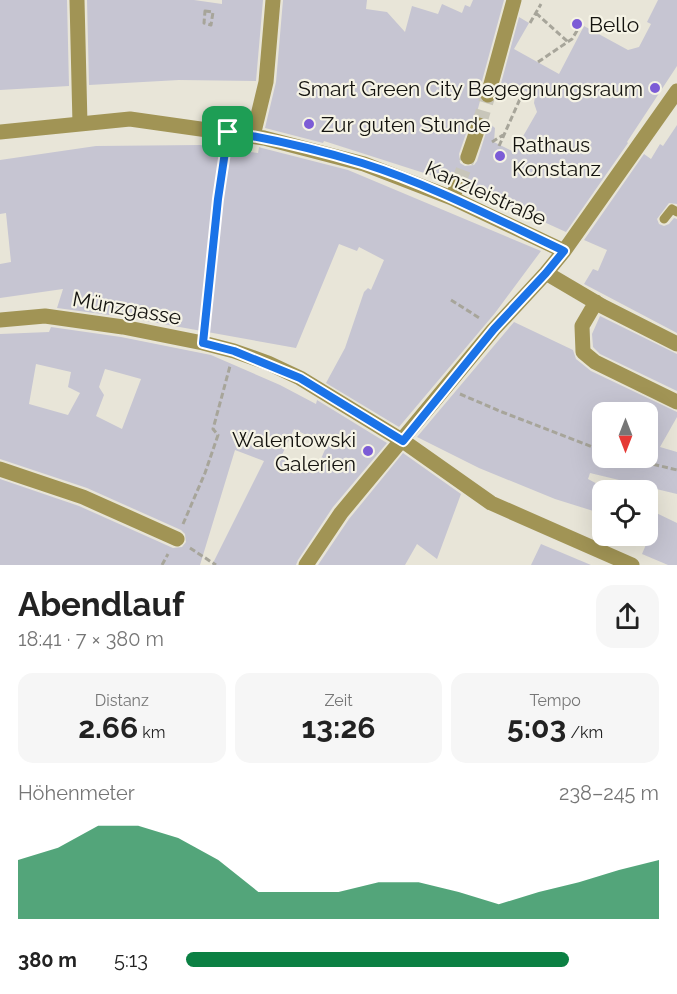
<!DOCTYPE html>
<html lang="de">
<meta charset="utf-8">
<style>
:root{--surface:#fff;--page:#f6f6f6;--text:#222;--muted:#767676;--accent:#0b8043}
body{margin:0;font-family:Raleway,sans-serif;background:var(--page);color:var(--text);height:100vh;display:flex;flex-direction:column;font-size:22px;white-space:nowrap}
*{box-sizing:border-box;margin:0}
p{font-size:20px;color:var(--muted)}
.icon{flex:none;width:33px;height:33px;fill:none;stroke:currentColor;stroke-width:2;stroke-linecap:round;stroke-linejoin:round}
.map{position:relative;height:565px;overflow:hidden}
.panel{display:flex;flex-direction:column;background:var(--surface);flex:1}
.panel>*{flex:none}
.needle{width:39px;rotate:180deg}
.tools{position:absolute;left:592px;top:402px;display:grid;gap:12px}
.tools a{display:grid;place-items:center;width:66px;height:66px;border-radius:12px;background:var(--surface);box-shadow:0 6px 24px #0002;font-size:30px}
.pin{position:absolute;display:grid;place-items:center;width:51px;height:51px;color:#fff;margin:-26px;border-radius:12px;box-shadow:0 3px 9px #0006}
.round{display:grid;place-items:center;flex:none;width:63px;height:63px;border-radius:18px;background:var(--page)}
.headline{display:flex;align-items:center;justify-content:space-between;height:102px;padding:0 18px}
h1{font-size:33px;font-weight:700;line-height:45px}
.figures{display:grid;grid-template-columns:repeat(3,1fr);gap:9px;height:102px;padding:6px 18px}
.figures div{display:grid;align-content:center;border-radius:15px;background:var(--page);text-align:center}
.figures b{font-size:30px;font-weight:700}
.figures small{font-size:16px;font-weight:400}
.figures p{font-size:16px}
.chart{height:168px;padding:12px 18px}
.chart p{display:flex;justify-content:space-between}
.chart svg{width:100%;height:108px;margin-top:6px;fill:var(--accent);opacity:.7}
ul{padding:0 18px;list-style:none;font-size:20px}
li{display:grid;grid-template-columns:96px 72px 1fr;align-items:center;height:45px}
li i{height:15px;border-radius:8px;background:var(--accent)}
.map>svg:first-child{display:block}
</style>
<div class="map">
<svg width="677" height="565" viewBox="0 0 677 565">
<rect width="100%" height="100%" fill="#e8e5d8"/>
<path fill="#c6c5d2" fill-rule="evenodd" d="M0 0H67L69 86 0 90Z
M87 0H194L222 4V0H263L256 81 179 80 89 85Z
M283 0H367L366 9 387 12 405 32 412 6 438 14 442 4 462 13 465 5 470 7 473 0H504L479 92 480 101 476 116 470 122 459 154 460 163 465 166 474 165 477 161 489 123 495 128 494 142 514 152 537 112 534 103 535 96 510 83 505 89 500 87 519 17 529 23 514 49 559 74 584 26 628 50 639 47 651 24 647 22 658 0H677V66L627 142 628 143 566 232 467 187 466 179 461 175 453 176 449 181 324 141 323 143 265 128 276 82Z
M677 125V204L669 203 657 219 659 224 664 226 669 224 674 218 677 219V333L584 284 593 269 598 271 607 250 584 240 644 154 651 159 660 144 663 146Z
M200 145 258 153 259 147 262 148 348 170 541 251 495 313 399 427 326 383 345 348 364 292 368 288 371 290 384 260 359 247 357 251 339 244 296 348 124 317 57 308 63 289 0 298V264L11 262 6 213 0 214V160L96 146Z
M600 316 677 354V391L600 354 593 347 592 334Z
M514 322 573 350 576 359 591 371 677 412V417L660 447 677 452V494L590 473 588 479 603 487V514L555 499 479 468 417 437ZM603 412H648V458H603Z
M51 327 121 337 211 355 280 385 316 404 317 400 387 443 333 507 298 560 296 565H212L264 461 235 450 200 565H0V479L79 506 173 548 182 547 186 542 185 534 181 530 87 488 0 459V334L49 332ZM36 364 71 372 68 387 80 393 68 415 29 404ZM105 369 141 379 122 429 96 416 104 395 99 387ZM294 429 327 445 317 468 281 457Z
M403 453 461 494 437 559 417 544 405 565H318L349 519Z
M648 509 677 523V565H668L642 554 653 528 648 526Z
M541 544 591 565H531Z"/>
<g fill="none" stroke-linecap="round" stroke-linejoin="round">
<path stroke="#c8c6ba" stroke-width="15" stroke-dasharray="15 8" stroke-linecap="butt" d="M479 125 488 95
M458 184 468 157"/>
<path stroke="#a7a59a" stroke-width="3" stroke-dasharray="6 3" stroke-linecap="butt" d="M205 11 213 12 211 25 204 23Z
M536 13 568 42
M530 23 541 4
M538 62 572 39 581 24
M492 142 503 135
M499 146 524 90
M451 300 481 319
M204 327 218 199 226 149
M460 394 502 412 603 451
M627 458 677 470
M183 524 205 473 218 435 213 429 230 366
M190 548 216 565
M162 565 168 554"/>
<path stroke="#a19455" stroke-width="9" d="M664 219 672 209 677 212"/>
<path stroke="#a19455" stroke-width="15" d="M77 0 80 124
M488 95 514 0
M0 132 130 119 264 138 364 164 452 198 564 251
M253 136 266 82 273 0
M468 157 479 125
M452 198 458 184
M546 273 602 306 677 344
M596 302 582 326 583 352 595 362 677 402
M306 565 341 513 494 329 546 273 564 251 677 91"/>
<path stroke="#a19455" stroke-width="15" d="M0 320 45 316 123 327 203 343 234 351 268 363 300 378 403 441 491 503 632 565
M0 469 83 497 177 539"/>
</g>
<g fill="none" stroke-linecap="round" stroke-linejoin="round">
<defs>
<path id="route" d="M228 132C274 139 318 150 362 163 432 185 498 220 564 251L546 273 494 329 403 441 300 378 234 351 203 343 218 199Z"/>
</defs>
<use href="#route" stroke="#fff" stroke-width="12"/>
<use href="#route" stroke="#1a73e8" stroke-width="8"/>
</g>
<g fill="#7c5cd6" stroke="#f5f3e5" stroke-width="2">
<circle cx="577" cy="24" r="6"/>
<circle cx="655" cy="88" r="6"/>
<circle cx="309" cy="124" r="6"/>
<circle cx="500" cy="156" r="6"/>
<circle cx="368" cy="451" r="6"/>
</g>
<g text-anchor="middle" dominant-baseline="central" stroke-width="4.5" stroke-linejoin="round" paint-order="stroke">
<g font-size="21" fill="#14130f" stroke="#f5f3e5" text-anchor="start">
<text x="589" y="24">Bello</text>
<text x="643" y="88" text-anchor="end">Smart Green City Begegnungsraum</text>
<text x="321" y="124">Zur guten Stunde</text>
<text x="512" y="144">Rathaus<tspan x="512" dy="24">Konstanz</tspan></text>
<text x="356" y="439" text-anchor="end">Walentowski<tspan x="356" dy="24">Galerien</tspan></text>
</g>
<g font-size="21" fill="#14130f" stroke="#f5f3e5">
<text transform="translate(486 193) rotate(24)">Kanzleistraße</text>
<text transform="translate(127 308) rotate(10)">Münzgasse</text>
</g>
</g>
</svg>
<div class="tools">
<a><svg class="needle" viewBox="-14 -14 28 28"><path d="M0-13l5 13h-10z" fill="#e53935"/><path d="M0 13l5-13h-10z" fill="#767676"/></svg></a>
<a><svg class="icon" aria-label="locate" viewBox="0 0 24 24"><circle cx="12" cy="12" r="6"/><path d="M12 2v4M12 18v4M2 12h4M18 12h4"/></svg></a>
</div>
<div class="pin" style="left:228px;top:132px;background:#1e9e55"><svg class="icon" aria-label="arrive" viewBox="0 0 24 24"><path d="M6 21V4h12l-3 4 3 4H6"/></svg></div>
</div>
<section class="panel">
<div class="headline"><div><h1>Abendlauf</h1><p>18:41 · 7 × 380 m</p></div><a class="round"><svg class="icon" aria-label="share" viewBox="0 0 24 24"><path d="M12 15V3M7 8l5-5 5 5M5 13v7h14v-7"/></svg></a></div>
<div class="figures">
<div><p>Distanz</p><b>2.66<small> km</small></b></div>
<div><p>Zeit</p><b>13:26</b></div>
<div><p>Tempo</p><b>5:03<small> /km</small></b></div>
</div>
<div class="chart"><p><span>Höhenmeter</span>238–245 m</p>
<svg viewBox="0 0 160 44" preserveAspectRatio="none"><path d="M0 44V20L10 15L20 6L30 6L40 11L50 20L60 33L70 33L80 33L90 29L100 29L110 33L120 38L130 33L140 29L150 24L160 20V44z"/></svg>
</div>
<ul>
<li><b>380 m</b>5:13<i style="width:81%"></i></li>
</ul>
</section>
